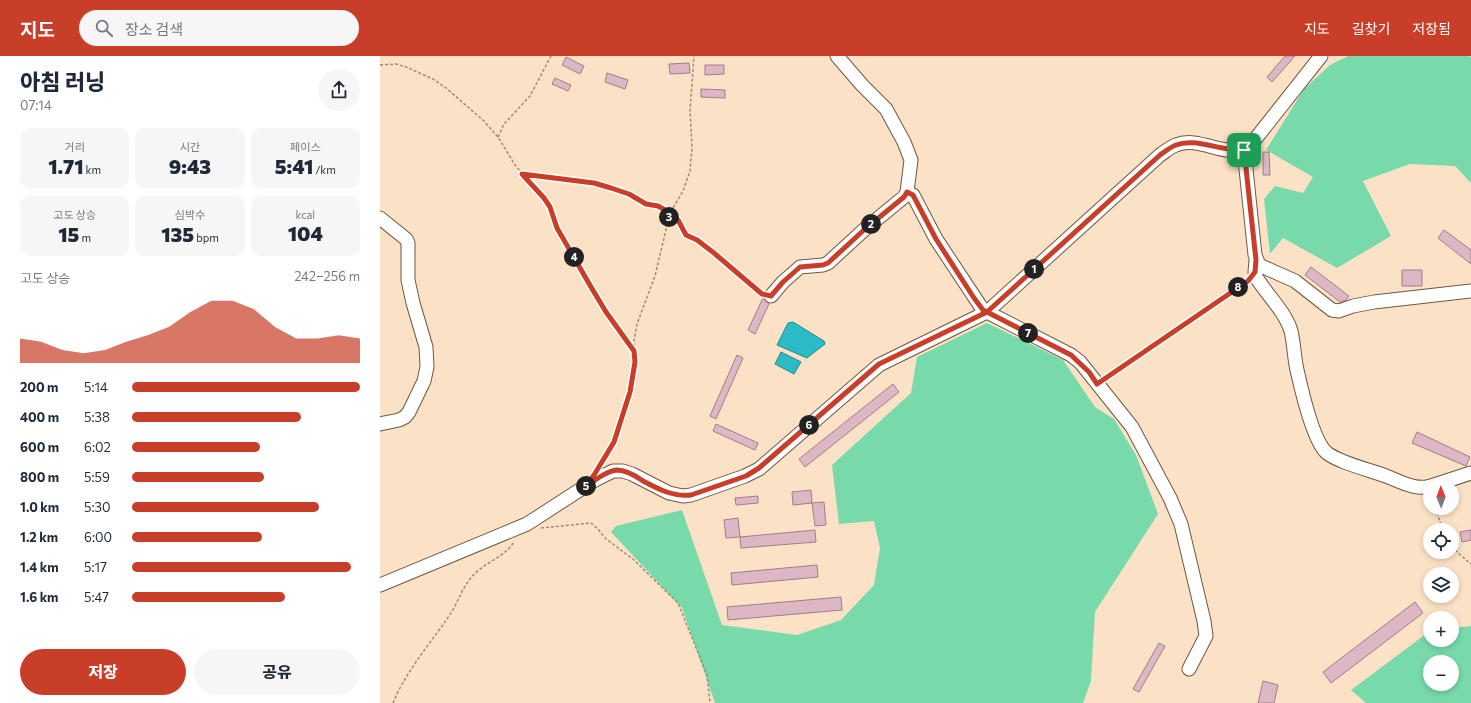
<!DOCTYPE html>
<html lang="ko">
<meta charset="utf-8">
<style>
:root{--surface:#fff;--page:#f6f6f7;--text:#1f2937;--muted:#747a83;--accent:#c93e28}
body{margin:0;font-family:Commissioner,"Noto Sans KR",sans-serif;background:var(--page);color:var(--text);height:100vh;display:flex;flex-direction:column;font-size:15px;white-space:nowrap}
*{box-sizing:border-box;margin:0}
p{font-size:13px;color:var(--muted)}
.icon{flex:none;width:22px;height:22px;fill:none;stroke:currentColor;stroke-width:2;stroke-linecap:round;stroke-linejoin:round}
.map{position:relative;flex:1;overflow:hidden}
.sheet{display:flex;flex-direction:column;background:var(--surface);width:380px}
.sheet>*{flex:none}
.needle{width:26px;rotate:359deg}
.controls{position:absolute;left:1043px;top:423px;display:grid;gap:8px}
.controls a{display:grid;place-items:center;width:36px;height:36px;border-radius:50%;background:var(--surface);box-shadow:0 2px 6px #0003;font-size:20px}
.pin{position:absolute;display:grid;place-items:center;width:34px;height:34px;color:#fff;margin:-17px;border-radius:8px;box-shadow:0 2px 6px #0006}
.km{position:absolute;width:20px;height:20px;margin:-10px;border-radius:50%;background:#222;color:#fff;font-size:11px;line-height:20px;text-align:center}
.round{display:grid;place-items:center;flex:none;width:42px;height:42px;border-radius:21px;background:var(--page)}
.summary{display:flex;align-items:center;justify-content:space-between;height:68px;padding:0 20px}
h1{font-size:22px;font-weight:800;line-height:30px}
.figures{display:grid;grid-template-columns:repeat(3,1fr);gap:6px;height:68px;padding:4px 20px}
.figures div{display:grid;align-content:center;border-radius:10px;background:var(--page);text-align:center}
.figures b{font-size:20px;font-weight:800}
.figures small{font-size:11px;font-weight:400}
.figures p{font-size:11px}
.chart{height:112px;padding:8px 20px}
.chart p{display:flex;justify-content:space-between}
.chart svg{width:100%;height:72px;margin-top:4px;fill:var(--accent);opacity:.7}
.button{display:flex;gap:8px;margin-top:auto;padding:8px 20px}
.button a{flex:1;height:46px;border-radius:24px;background:var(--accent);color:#fff;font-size:16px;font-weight:800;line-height:46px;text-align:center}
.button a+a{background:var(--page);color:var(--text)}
ul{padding:0 20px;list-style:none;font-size:13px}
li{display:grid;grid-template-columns:64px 48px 1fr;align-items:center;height:30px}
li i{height:10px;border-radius:5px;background:var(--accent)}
header{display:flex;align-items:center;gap:24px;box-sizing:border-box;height:56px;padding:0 20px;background:var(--accent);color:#fff}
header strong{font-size:19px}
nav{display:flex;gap:22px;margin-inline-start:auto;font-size:14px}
.search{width:280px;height:36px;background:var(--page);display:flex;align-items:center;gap:10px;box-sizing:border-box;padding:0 14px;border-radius:22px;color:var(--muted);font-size:15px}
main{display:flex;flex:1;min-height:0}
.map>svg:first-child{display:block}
</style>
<header>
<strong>지도</strong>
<div class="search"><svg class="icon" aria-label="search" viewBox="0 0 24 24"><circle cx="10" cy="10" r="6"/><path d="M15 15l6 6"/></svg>장소 검색</div>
<nav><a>지도</a><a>길찾기</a><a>저장됨</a></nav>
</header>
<main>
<section class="sheet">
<div class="summary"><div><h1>아침 러닝</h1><p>07:14</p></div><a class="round"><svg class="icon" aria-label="share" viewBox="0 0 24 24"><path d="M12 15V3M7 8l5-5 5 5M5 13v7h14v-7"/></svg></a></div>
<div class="figures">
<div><p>거리</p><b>1.71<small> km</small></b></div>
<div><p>시간</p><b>9:43</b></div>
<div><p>페이스</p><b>5:41<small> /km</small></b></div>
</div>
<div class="figures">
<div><p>고도 상승</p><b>15<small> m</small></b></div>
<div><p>심박수</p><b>135<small> bpm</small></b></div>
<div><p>kcal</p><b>104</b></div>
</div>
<div class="chart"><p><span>고도 상승</span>242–256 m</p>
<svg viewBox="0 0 160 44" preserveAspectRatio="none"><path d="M0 44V29L10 31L20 36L30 38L40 36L50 31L60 27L70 22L80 13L90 6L100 6L110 11L120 22L130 29L140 29L150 27L160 29V44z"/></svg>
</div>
<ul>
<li><b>200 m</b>5:14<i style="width:100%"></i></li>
<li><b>400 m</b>5:38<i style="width:74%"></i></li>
<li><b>600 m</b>6:02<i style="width:56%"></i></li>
<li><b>800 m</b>5:59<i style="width:58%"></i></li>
<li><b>1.0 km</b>5:30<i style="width:82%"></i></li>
<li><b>1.2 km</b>6:00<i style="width:57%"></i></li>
<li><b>1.4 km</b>5:17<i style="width:96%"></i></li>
<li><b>1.6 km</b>5:47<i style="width:67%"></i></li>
</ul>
<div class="button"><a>저장</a><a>공유</a></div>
</section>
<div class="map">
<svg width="1091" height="647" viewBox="0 0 1091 647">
<rect width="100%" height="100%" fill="#fbe2c6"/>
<path fill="#78daab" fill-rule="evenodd" d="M968 0H1088L1091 1V127L1075 110 1030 108 983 125 1011 180 957 212 903 182 890 198 884 143 895 130 923 137 933 121 886 94 924 33 950 9Z
M607 267 683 304 715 351 734 363 756 399 778 458 715 556 711 625 703 647H335L302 552 231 476 236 470 302 454 342 569 417 579 461 564 494 529 500 492 494 465 459 468 452 409 531 337 537 301Z
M1091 570V647H986L971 634 1050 575V584H1072V572ZM1050 606H1072V628H1050Z"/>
<path fill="#2bbbc6" stroke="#26888d" d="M413 266 444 285 445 288 427 302 397 289 408 267Z
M401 296 421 306 414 318 395 308Z"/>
<path fill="#ddb7c3" stroke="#a07d88" d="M905 0H915L892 26 887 21Z
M186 1 204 10 200 18 182 9Z
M309 7 310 17 290 18 289 8Z
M325 9H344V18L325 19Z
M227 17 248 24 245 33 225 26Z
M175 22 191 29 188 35 172 28Z
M321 33 345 34V42L321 41Z
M883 96H889L890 119H883Z
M1064 174 1091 194V208L1058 182Z
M931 211 969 240 966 244 960 246 925 219Z
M1022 214H1042V230H1022Z
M383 242 389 248 375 278 368 274Z
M357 299 363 302 336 363 330 360Z
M513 328 519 336 425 411 419 403Z
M336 368 378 387 375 394 333 375Z
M1037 376 1090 401 1086 410 1032 387Z
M431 434 432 447 413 449 412 436Z
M378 440V447L356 449 355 442Z
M444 446 446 469 435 470 432 447Z
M358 462 360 481 346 482 344 464Z
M435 474 436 486 361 492 360 481Z
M1091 474V484L1082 486 1080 476Z
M437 509 438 521 352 529 351 517Z
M461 541 462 554 348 564 347 551Z
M1035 546 1043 557 951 627 943 616Z
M779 587 785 590 759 636 753 633Z
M883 625 898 629 894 647H878Z"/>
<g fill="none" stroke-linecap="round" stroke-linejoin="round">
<defs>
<path id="minor" d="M864 94 875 199 879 209 915 225 952 254 959 255 973 250 994 246 1091 235
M527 136 533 139 556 183 603 254 691 299 700 306 752 371 790 442 801 468 824 565 826 580 809 613
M0 162 26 183 28 187V224L33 247 46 291 47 311 44 325 29 356 25 361 19 364 0 368
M876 204 875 216 876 221C887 239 905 255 911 275 914 287 914 301 917 314 921 332 933 386 947 397 960 407 990 414 1006 420 1019 425 1037 435 1050 430
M391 240 403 226 420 211 443 209 448 207 485 173 524 141 527 136 531 104 524 86 506 53 482 29 457 0
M1051 430 1091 417
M0 529 147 468 215 424 233 415H243L252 418 289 437 303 440 311 439 365 420 379 413 499 309 607 256 780 99C785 96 790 91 796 89 820 79 847 104 869 91L941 0"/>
</defs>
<use href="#minor" stroke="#6e5840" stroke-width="15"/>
<path stroke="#9d8b77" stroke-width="1.5" stroke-dasharray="3 2" stroke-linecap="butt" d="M0 9 16 8 26 11 53 23 66 32 104 65 118 81 135 109 164 142 170 151 177 171 211 231 226 256 254 294
M118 81 124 68 150 40 171 0
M142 118 214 127 231 132 249 138 266 148 278 150 290 157
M289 161 298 164 306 179 317 184 334 197 380 236
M727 321 867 226
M221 409 234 386 247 351 255 306 254 285 257 268 275 220 290 157 303 135 310 115 312 91 310 54 314 0
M1055 452 1063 474
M161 472 211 467 218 473 225 482 253 503 298 547 327 619 330 647
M1072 490 1078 497 1091 508
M13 647C26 615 50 588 69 560 77 549 81 534 90 523 102 507 124 502 134 486"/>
<use href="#minor" stroke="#fff" stroke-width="13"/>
</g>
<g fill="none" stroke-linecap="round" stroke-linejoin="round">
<defs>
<path id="route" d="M864 94C842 96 816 81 796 89 790 91 785 96 780 99L607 256 603 254 594 242 556 183 533 139 527 136 524 141 485 173 448 207 443 209 420 211 403 226 391 240 382 238 334 197 317 184 306 179 298 164 289 161 290 157 278 150 266 148 249 138 231 132 214 127 142 118 164 142 170 151 177 172 211 231 226 256 254 295 255 306 250 336 234 386 214 419 204 432C214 425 226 415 237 414 247 414 256 420 263 425 278 433 293 441 311 439L366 420 379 412 499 308 607 256 691 299 709 316 717 328 868 225 875 216 876 204 864 94"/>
</defs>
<use href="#route" stroke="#fff" stroke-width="8"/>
<use href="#route" stroke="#c93e28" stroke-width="5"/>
</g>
</svg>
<div class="controls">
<a><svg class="needle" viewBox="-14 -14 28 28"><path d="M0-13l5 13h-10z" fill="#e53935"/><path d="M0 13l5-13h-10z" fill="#747a83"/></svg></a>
<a><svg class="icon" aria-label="locate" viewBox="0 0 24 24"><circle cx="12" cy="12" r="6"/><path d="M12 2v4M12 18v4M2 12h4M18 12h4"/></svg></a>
<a><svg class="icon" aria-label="layers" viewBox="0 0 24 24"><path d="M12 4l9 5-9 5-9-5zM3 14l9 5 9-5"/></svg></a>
<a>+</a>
<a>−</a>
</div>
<div class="pin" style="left:864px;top:94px;background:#1e9e55"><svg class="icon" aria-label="arrive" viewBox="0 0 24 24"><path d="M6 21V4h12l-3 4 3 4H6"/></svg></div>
<b class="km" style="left:654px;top:213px">1</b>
<b class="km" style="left:491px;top:168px">2</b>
<b class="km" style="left:289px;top:161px">3</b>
<b class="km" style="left:194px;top:201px">4</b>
<b class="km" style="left:206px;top:430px">5</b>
<b class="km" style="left:429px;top:369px">6</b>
<b class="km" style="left:648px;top:277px">7</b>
<b class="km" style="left:858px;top:231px">8</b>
</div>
</main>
